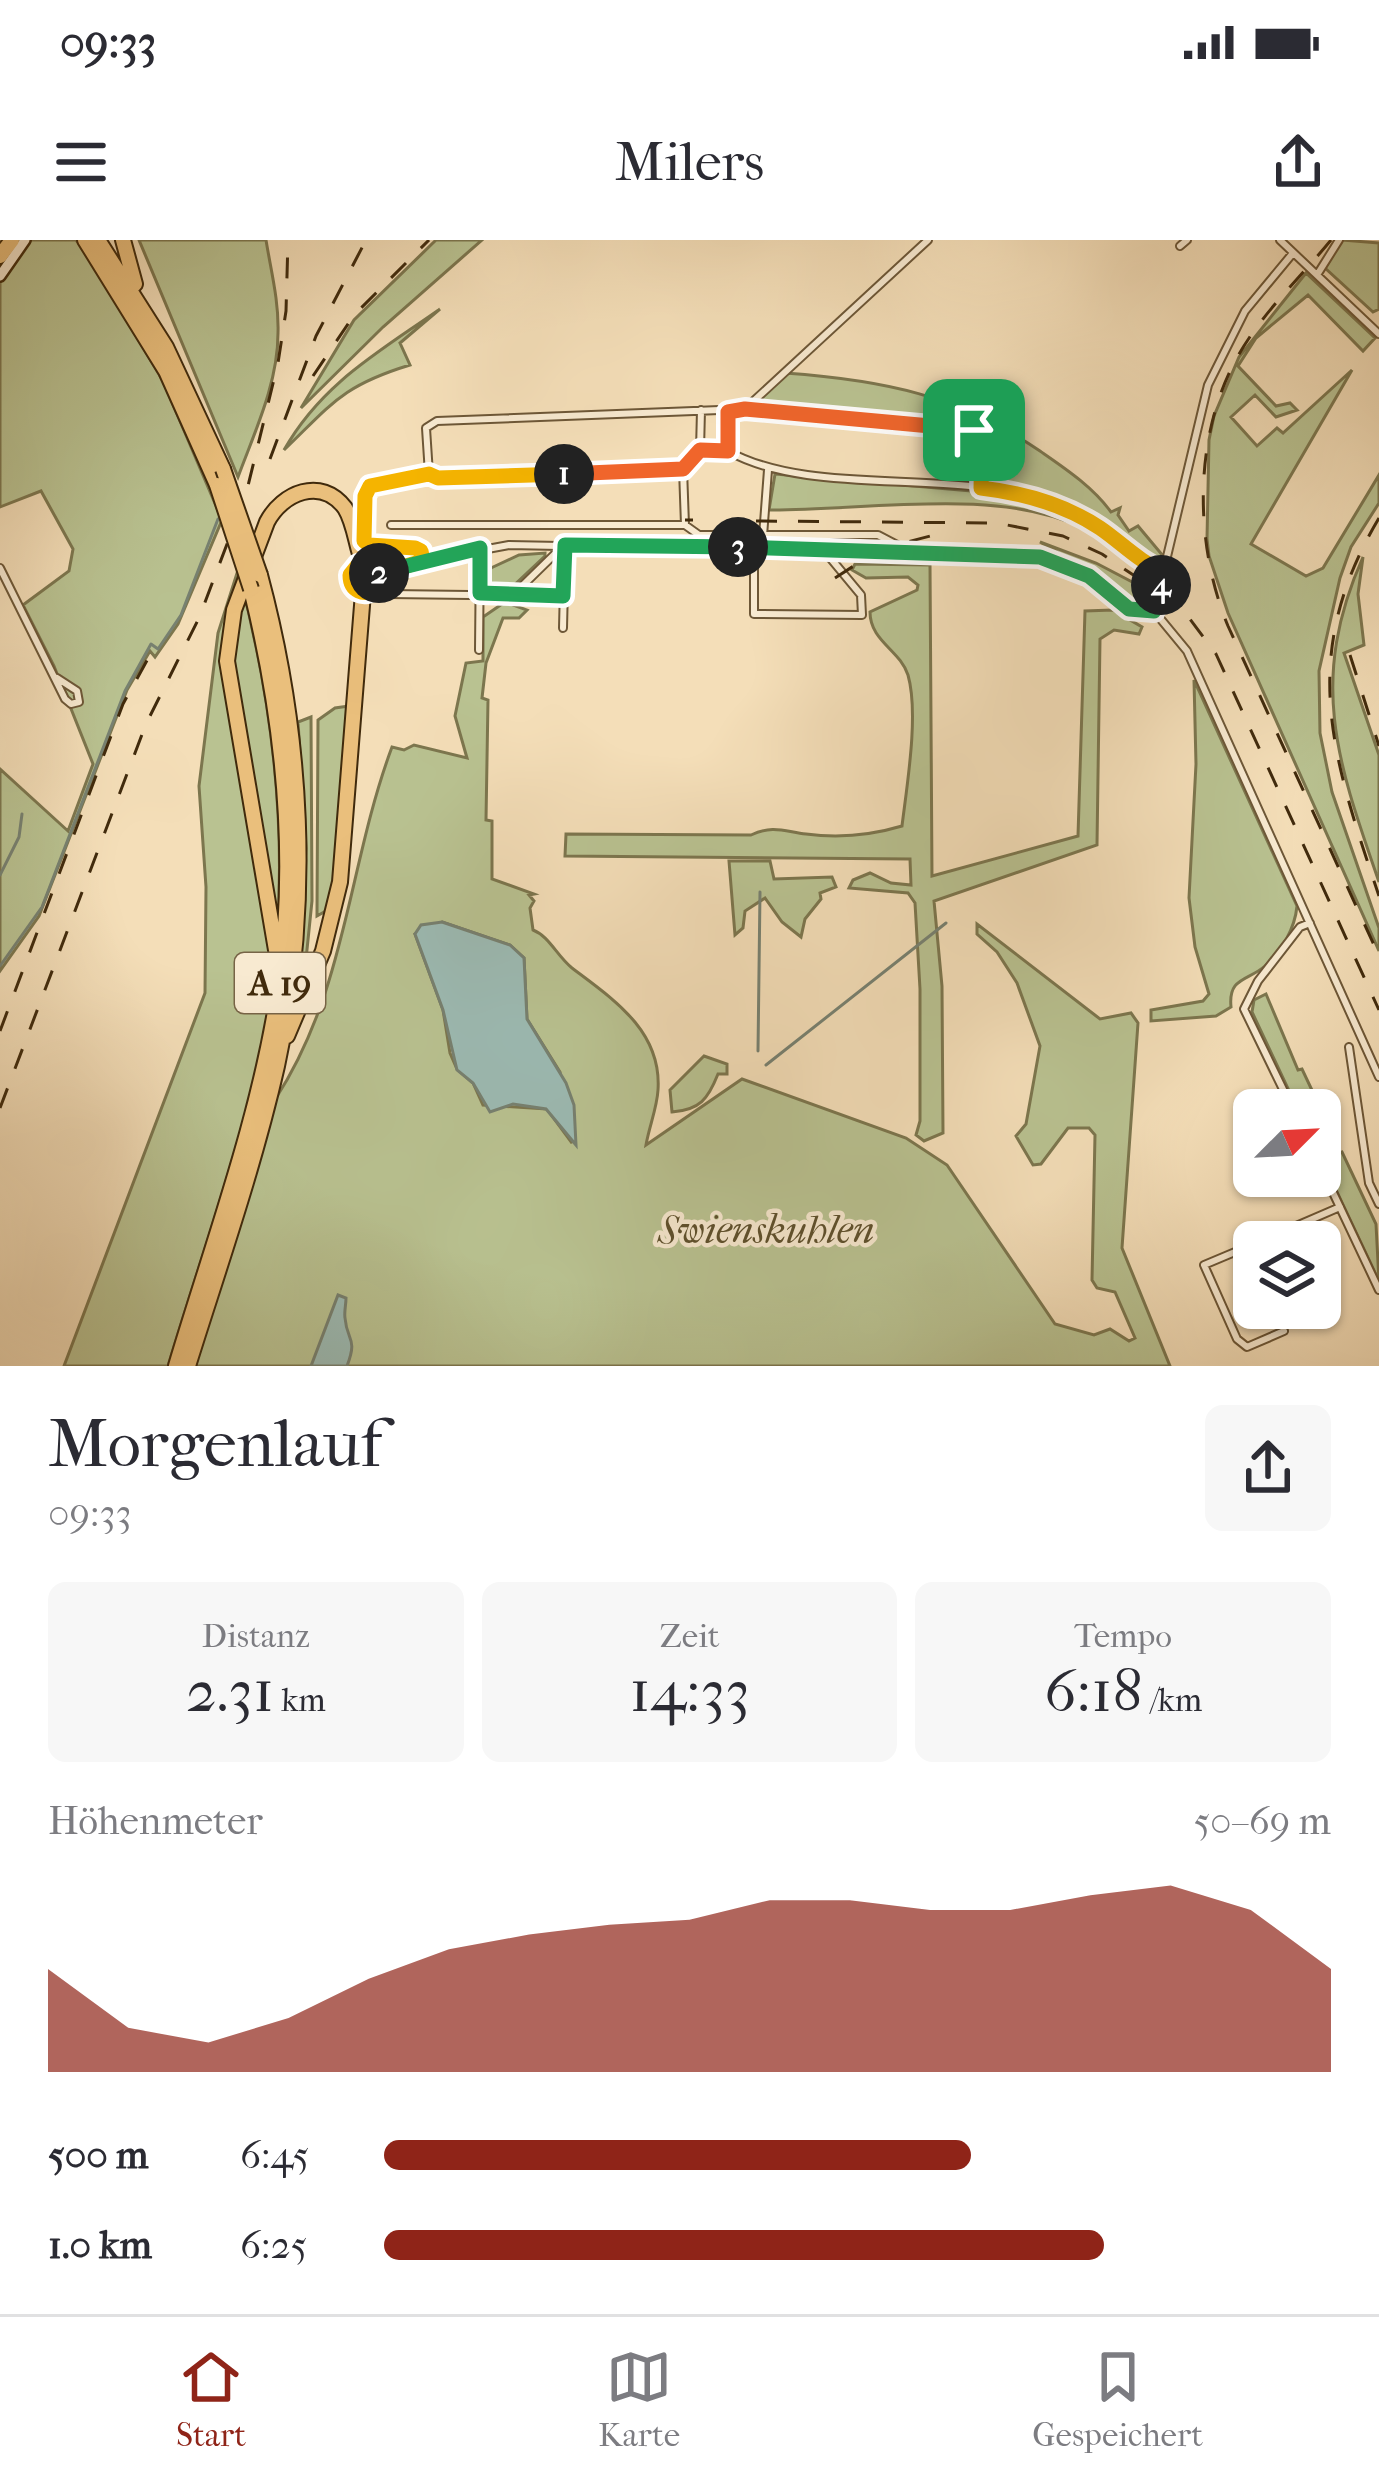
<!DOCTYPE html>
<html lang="de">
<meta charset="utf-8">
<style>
:root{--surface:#fff;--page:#f7f7f7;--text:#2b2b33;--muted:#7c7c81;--line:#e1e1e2;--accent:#8f2418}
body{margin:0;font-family:"IM FELL French Canon",serif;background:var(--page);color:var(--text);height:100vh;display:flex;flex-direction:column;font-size:45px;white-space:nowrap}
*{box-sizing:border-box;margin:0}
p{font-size:39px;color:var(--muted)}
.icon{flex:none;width:66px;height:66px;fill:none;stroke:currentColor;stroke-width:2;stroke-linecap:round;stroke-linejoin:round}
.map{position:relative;height:1126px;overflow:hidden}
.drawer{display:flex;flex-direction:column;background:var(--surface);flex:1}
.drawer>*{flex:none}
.needle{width:78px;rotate:66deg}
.controls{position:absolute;left:1233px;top:849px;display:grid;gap:24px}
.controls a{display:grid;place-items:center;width:108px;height:108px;border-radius:18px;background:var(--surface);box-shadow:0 3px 9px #0004;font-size:60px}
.pin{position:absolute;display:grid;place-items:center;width:102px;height:102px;color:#fff;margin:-51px;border-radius:24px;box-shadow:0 6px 18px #0006}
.km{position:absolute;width:60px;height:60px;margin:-30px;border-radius:50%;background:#222;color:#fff;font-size:33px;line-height:60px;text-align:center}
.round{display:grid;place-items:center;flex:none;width:126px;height:126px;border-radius:18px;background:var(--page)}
.summary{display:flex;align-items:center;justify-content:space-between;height:204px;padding:0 48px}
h1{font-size:66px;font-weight:600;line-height:90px}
.metrics{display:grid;grid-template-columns:repeat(3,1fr);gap:18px;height:204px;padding:12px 48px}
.metrics div{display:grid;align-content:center;border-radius:18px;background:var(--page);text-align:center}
.metrics b{font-size:60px;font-weight:600}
.metrics small{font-size:33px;font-weight:400}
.metrics p{font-size:33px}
.chart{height:336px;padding:24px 48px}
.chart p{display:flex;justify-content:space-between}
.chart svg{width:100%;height:216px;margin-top:12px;fill:var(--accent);opacity:.7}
ul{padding:0 48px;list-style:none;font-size:39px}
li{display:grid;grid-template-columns:192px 144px 1fr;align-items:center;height:90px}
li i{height:30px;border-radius:15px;background:var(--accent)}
.status{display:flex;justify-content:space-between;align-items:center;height:84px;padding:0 60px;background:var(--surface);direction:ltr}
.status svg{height:33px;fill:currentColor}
header{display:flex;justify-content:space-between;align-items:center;height:156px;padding:0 48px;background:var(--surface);font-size:54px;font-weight:600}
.menu{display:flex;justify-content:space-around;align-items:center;height:168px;border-top:3px solid var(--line);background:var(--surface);font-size:33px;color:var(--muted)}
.menu a{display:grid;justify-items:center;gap:6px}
.menu .selected{color:var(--accent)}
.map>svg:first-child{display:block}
</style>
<div class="status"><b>09:33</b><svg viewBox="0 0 49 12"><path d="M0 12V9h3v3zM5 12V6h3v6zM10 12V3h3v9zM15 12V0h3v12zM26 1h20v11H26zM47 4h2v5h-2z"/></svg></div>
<header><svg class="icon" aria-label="menu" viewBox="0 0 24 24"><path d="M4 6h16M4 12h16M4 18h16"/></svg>Milers<svg class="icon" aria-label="share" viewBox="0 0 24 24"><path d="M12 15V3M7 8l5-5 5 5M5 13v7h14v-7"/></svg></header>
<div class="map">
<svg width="1379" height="1126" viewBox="0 0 1379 1126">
<rect width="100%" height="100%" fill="#f4deb8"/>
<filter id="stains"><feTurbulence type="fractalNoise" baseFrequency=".00167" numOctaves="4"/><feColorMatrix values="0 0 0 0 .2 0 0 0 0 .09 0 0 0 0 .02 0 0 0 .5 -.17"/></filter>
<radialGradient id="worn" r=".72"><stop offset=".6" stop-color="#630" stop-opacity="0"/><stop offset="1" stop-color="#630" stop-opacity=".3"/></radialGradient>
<path fill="#b9c291" stroke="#7c764e" stroke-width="3" fill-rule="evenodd" d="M29 0H76L89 17 163 141 222 280 178 384 155 417 150 411 127 450 39 676 0 731V529L68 591 93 524 54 426 23 365 69 331 73 309 41 251 0 267V41Z
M139 0H266C271 31 279 61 278 93 278 143 255 191 238 237Z
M436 0H482L383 87 301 168 354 80Z
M1342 0 1379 3V69L1373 72 1325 28Z
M1306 33 1375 98 1363 111 1308 55 1256 98 1238 126 1276 166 1290 163 1297 170 1276 177 1255 155 1231 177 1257 206 1277 188 1283 193 1352 130 1251 304 1306 336 1323 328 1379 235V263L1351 307 1340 338 1319 431 1320 493 1332 552 1379 688V711L1228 373 1209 316 1207 299 1209 200 1214 176 1239 117Z
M440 69 400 103 410 125C341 146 331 165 284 210 322 143 379 112 440 69Z
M785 133C883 140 958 155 1040 211 1066 229 1093 247 1111 272L1120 268 1118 275 1129 291 1138 286 1164 317 1153 323 1086 274 1004 240 992 219 987 218 988 212H995V205L986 204 983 191 976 187 754 168 752 165Z
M775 234 1018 255 1086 282 1156 333 1158 343C1135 324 1110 301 1083 288 997 246 862 271 769 270Z
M1040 302 1096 323 1155 354 1144 366 1132 364 1101 338Z
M545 313V316L510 349 491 350 487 340 491 328 519 315Z
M1363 317 1358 354 1364 405 1344 413 1379 515V642C1337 521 1308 441 1363 317Z
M855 324 930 325 932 636 1078 596 1085 371 1113 370 1142 387 1139 394 1114 390 1100 399 1097 605 934 661 942 746 943 893 924 901 916 895 920 881V749L915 663 908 653 849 648 853 640 870 633 891 643 911 645 910 619 565 616 566 594 751 595C773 585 783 591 806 594 837 598 872 595 902 586 907 545 919 474 908 435 900 410 870 401 870 372L917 350 918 345 908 337 866 338 852 330Z
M238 330C283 499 296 676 253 846 229 940 196 1033 168 1126H64L205 753 206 647 199 546 218 393Z
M505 362 527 370 519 378H503L486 423 482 458 488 460 486 580 492 581V639L534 654 529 655 534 661 530 668 533 690C549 696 557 716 572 728 613 759 662 791 658 850 657 868 649 887 646 905L742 839 906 898 947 925 1055 1084 1094 1095 1110 1089 1129 1101 1135 1098 1115 1052 1097 1048 1092 1040 1095 895 1089 888H1068L1041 924 1033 925 1016 896 1026 884 1040 806 1017 743 997 712 977 694V684L1100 779 1131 773 1138 783 1122 1008 1170 1126H195L276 858C347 748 348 625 392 507L404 510 414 505 467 518 455 476 466 423 483 421V377ZM442 682 510 705 524 718 527 779 560 832 572 903 547 869 483 865 473 843 457 829 450 813 443 770 415 694Z
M1194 440 1297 666C1295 688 1282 711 1265 726 1248 741 1228 737 1231 767L1216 776 1151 781V770L1203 761 1209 754 1195 707 1189 658 1196 524Z
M349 466 331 668 317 676 318 480 335 468Z
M311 477 312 661 305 729 299 728 306 608 298 482Z
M729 621H770L774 639 832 637 836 647 820 653 821 659 805 679 801 697 782 682 765 658 745 671 743 688 735 695Z
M1266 754 1298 830 1302 829 1336 901 1333 903 1338 913 1342 912 1376 984 1379 1041 1320 916V870H1298L1252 772 1254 760Z
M704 816 727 824V834H718C708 859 700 870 672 872L670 850Z"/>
<path fill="#9cbbb4" stroke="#778171" stroke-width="3" d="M442 682 510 705 524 718 527 779 566 843 574 865 576 905 546 869 513 864 490 872 473 843 457 830 443 770 415 694 421 685Z
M338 1055 346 1058C346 1065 344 1072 345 1078 347 1102 358 1097 347 1126H311Z"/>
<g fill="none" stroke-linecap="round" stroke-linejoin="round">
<path stroke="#778171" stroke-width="3" d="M0 635 19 597 22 574
M0 726 42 667 125 451 151 404 158 409 181 375 218 279
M758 811 760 652
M766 825 946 683"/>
<defs>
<path id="street" d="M1280 0 1379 94
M1180 6 1187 0
M1317 35 1339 0
M745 169 974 190 982 201 981 246
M701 170 700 210 728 211 729 172
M728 211C806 255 938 231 1029 256 1056 263 1081 274 1104 291 1124 305 1141 323 1165 332
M683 229 685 285
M429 234 426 188 437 181 745 169 928 0
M391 285H685L699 295H878L899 306 900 314
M763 296 768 230
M754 307V374L862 375 861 355 827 314
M423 321 421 311 415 307 369 306 365 301V256L371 246 429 234 438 238 683 229 700 210
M350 338a15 15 0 1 1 30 0a15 15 0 1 1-30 0Z
M0 328 65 459 71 464 79 462 77 451 57 438
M379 334 423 321 509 305 1025 315 1076 329 1129 369 1154 371
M389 354 563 356
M513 355 562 307
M1154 371 1187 411 1379 837
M1154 371 1208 145 1245 71 1293 13
M563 388 565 305
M479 410 480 308
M1349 807 1369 943 1379 964
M1293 870 1244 769 1258 741 1300 687 1310 683
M1320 925 1379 1050
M1259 1002 1340 967
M1254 1004 1204 1025 1237 1099 1247 1107 1284 1091"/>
<path id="secondary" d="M0 36 25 0"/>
<path id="highway" d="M85 0 166 131 217 245
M98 0 166 107 223 229
M123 0 135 44
M0 16 12 0
M276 710 227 421 234 370 267 282C282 253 321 236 345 268 355 284 356 306 363 323
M287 796 323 711 340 642 363 353
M176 1126C213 1002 260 876 279 747 298 613 283 479 251 349
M188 1126C219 1027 254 927 277 826 312 663 303 495 260 335"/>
</defs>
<use href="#street" stroke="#6d5737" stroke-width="10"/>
<use href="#secondary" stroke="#402a0c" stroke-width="14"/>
<use href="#highway" stroke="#402a0c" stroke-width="18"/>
<use href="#street" stroke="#f8ead1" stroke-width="6"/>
<use href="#secondary" stroke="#f8ead1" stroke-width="9"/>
<use href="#highway" stroke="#eabf7c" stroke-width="14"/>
<path stroke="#402a0c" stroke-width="3" stroke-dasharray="21 21" stroke-linecap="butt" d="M1331 0C1300 38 1262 73 1238 116 1193 195 1194 304 1228 386L1379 716
M313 136 354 75 429 0
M270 219 316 96 366 0
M1379 278C1297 416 1332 516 1379 656
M685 280H693
M756 281 997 283 1063 296 1102 314 1181 367 1216 414 1379 770
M835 338 880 309 938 294
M1350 415 1379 506
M0 791 123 464 150 415
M0 868 146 484 199 378 246 254 278 123 286 71 288 0"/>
<defs>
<path id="highway-bridge" d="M223 229 260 335
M217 245 251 349"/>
</defs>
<use href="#highway-bridge" stroke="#402a0c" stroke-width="18" stroke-linecap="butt"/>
<use href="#highway-bridge" stroke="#eabf7c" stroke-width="14"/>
</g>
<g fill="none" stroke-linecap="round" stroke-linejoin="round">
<defs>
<path id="split-1" d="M564 234 683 229 700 210 728 211V172L745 169 974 190"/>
<path id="split-2" d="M379 333 371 325H358L350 335C350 351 364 357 376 348L379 334 423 321 421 311 415 308 369 305 364 301 365 256 370 246 429 234 438 238 564 234"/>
<path id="split-3" d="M379 333 480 308V353L563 356 565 305 738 307"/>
<path id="split-4" d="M738 307 1040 317 1089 336 1129 369 1154 371 1161 345"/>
<path id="split-5" d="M974 190 982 201 981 248C1024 253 1064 264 1100 288 1122 303 1140 323 1165 332L1161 345"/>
</defs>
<use href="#split-1" stroke="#fff" stroke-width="24"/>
<use href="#split-2" stroke="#fff" stroke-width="24"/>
<use href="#split-3" stroke="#fff" stroke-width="24"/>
<use href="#split-4" stroke="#fff" stroke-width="24"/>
<use href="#split-5" stroke="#fff" stroke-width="24"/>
<use href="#split-1" stroke="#f0652b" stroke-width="15"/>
<use href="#split-2" stroke="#f5b400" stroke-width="15"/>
<use href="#split-3" stroke="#22a559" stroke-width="15"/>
<use href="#split-4" stroke="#22a559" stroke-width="15"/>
<use href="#split-5" stroke="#f5b400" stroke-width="15"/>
</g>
<g text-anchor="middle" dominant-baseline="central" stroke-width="9" stroke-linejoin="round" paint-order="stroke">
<rect fill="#f8ead1" stroke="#776447" stroke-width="3" x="235" y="713" width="90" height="60" rx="9"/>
<g font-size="36" font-weight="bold" fill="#402a0c">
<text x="280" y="743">A 19</text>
</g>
<g font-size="39" font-style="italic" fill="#5e502d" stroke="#f8ead1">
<text x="766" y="990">Swienskuhlen</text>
</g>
</g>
<rect width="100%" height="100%" filter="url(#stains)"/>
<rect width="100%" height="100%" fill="url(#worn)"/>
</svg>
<div class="controls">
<a><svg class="needle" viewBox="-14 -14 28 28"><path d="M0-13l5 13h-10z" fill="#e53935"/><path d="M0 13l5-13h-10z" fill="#7c7c81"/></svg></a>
<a><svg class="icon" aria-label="layers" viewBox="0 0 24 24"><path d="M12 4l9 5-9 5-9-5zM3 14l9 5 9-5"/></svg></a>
</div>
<div class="pin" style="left:974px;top:190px;background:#1e9e55"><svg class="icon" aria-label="arrive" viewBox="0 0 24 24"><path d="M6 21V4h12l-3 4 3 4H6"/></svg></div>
<b class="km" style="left:564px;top:234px">1</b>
<b class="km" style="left:379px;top:333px">2</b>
<b class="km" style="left:738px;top:307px">3</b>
<b class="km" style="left:1161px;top:345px">4</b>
</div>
<section class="drawer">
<div class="summary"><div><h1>Morgenlauf</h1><p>09:33</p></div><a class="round"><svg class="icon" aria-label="share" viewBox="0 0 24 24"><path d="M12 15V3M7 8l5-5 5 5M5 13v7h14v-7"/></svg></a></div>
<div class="metrics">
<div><p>Distanz</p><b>2.31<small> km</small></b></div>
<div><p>Zeit</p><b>14:33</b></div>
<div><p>Tempo</p><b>6:18<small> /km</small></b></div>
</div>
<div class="chart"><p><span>Höhenmeter</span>50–69 m</p>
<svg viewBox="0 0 160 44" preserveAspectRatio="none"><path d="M0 44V23L10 35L20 38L30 33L40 25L50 19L60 16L70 14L80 13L90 9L100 9L110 11L120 11L130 8L140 6L150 11L160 23V44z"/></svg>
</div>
<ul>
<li><b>500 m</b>6:45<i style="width:62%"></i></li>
<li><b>1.0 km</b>6:25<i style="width:76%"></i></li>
</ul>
</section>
<nav class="menu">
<a class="selected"><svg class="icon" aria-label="home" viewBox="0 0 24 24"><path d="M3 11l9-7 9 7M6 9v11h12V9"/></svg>Start</a>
<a><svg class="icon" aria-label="map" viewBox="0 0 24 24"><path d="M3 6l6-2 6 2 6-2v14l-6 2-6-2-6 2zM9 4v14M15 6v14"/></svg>Karte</a>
<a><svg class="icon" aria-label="saved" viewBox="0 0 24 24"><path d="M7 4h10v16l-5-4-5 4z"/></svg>Gespeichert</a>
</nav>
